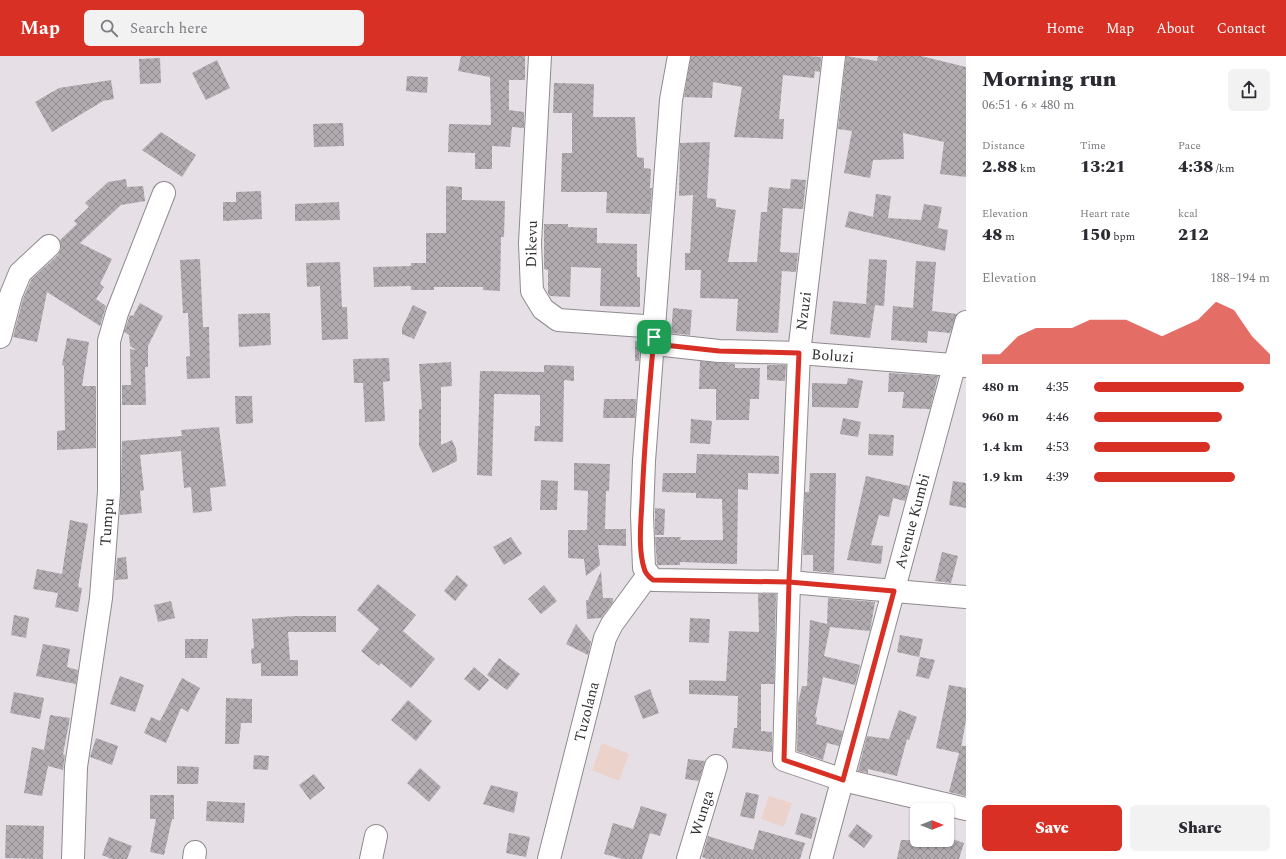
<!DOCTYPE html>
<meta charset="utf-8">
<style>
:root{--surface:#fff;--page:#f2f2f3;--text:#2b2b33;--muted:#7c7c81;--accent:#d93025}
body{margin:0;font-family:Spectral,serif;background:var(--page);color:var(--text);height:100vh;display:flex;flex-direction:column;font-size:15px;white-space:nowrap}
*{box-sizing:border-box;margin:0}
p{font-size:13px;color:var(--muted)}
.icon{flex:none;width:22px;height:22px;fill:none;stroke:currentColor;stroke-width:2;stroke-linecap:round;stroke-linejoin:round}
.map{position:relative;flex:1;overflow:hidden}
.drawer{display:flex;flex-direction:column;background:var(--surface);width:320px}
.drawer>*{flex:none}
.needle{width:26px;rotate:90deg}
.controls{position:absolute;left:910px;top:747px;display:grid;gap:8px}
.controls a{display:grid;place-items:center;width:44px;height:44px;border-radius:6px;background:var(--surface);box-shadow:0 1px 3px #0004;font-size:20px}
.pin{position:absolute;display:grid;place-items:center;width:34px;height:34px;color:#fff;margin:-17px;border-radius:8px;box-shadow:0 2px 6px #0006}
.round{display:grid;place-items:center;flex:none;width:42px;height:42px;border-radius:6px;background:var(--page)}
.headline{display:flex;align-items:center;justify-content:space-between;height:68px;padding:0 16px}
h1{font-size:22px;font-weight:800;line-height:30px}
.metrics{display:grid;grid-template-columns:repeat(3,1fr);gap:6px;height:68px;padding:4px 16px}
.metrics div{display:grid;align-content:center}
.metrics b{font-size:17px;font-weight:800}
.metrics small{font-size:11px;font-weight:400}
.metrics p{font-size:11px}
.chart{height:112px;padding:8px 16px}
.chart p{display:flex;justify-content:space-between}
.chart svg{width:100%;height:72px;margin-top:4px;fill:var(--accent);opacity:.7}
.action{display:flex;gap:8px;margin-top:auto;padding:8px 16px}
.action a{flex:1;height:46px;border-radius:6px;background:var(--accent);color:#fff;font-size:16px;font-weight:800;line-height:46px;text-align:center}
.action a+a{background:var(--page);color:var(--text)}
ul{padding:0 16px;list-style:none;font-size:13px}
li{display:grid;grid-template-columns:64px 48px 1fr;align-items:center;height:30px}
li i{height:10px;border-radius:5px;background:var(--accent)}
header{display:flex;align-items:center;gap:24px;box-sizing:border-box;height:56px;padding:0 20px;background:var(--accent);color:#fff}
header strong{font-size:19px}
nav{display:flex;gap:22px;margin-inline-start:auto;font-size:14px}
.search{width:280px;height:36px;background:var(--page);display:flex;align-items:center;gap:10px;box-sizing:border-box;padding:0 14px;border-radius:6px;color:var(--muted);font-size:15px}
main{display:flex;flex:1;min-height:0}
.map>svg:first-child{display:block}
</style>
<header>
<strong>Map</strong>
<div class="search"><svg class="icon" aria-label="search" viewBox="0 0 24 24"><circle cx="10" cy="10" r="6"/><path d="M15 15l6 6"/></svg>Search here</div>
<nav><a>Home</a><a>Map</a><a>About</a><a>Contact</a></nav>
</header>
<main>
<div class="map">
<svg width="966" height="803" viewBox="0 0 966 803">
<defs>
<pattern id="building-cross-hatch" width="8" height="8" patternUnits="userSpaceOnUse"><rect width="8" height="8" fill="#b1abb0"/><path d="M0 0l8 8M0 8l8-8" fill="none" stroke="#918c90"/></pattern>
</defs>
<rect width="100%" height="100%" fill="#e6e0e6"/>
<path fill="#ebd2ca" d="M602 687 629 698 619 725 592 714Z
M769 740 792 747 784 771 761 763Z"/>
<path fill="url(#building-cross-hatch)" d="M461 0H525V24H509V54L524 56V72L512 71 510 91 492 90V113H475V97L448 96 449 68 491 69 490 21 458 15Z
M691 0H810L821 1 820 16 815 15 814 22 783 19 779 63H784L783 83 734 81 742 31 713 26 712 42 684 41Z
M846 0 877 5 878 0H921L966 11V121L940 118 944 86 903 77 904 103 873 104 870 122 844 117 852 75 838 73Z
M160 2 161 27 140 28 139 3Z
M217 4 230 32 206 44 192 17Z
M407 20 428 21 427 37 406 35Z
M111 24 114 43 103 45 52 76 35 46 59 32Z
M554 27 594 28 593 61H635L637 101 644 102V112L651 113 650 132H652L650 158 606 157 607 136H561L562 97H572V57H553Z
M343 67 344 90 314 91 313 68Z
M161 76 196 99 182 121 142 94Z
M710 86 707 142 716 143V151L736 154 728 206H757L761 156H767L769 131 790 133 791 123 806 124 803 153 783 152 780 196 798 197 796 216 782 215 778 277 736 275 738 243 700 242 701 214H685V197H690L693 139 679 140 680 87Z
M126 123 127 131 143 130 145 145 121 149 80 187 112 203 100 228 104 231 96 243 106 250 100 270 47 236 37 286 13 281 23 243 31 224 58 199 61 193 60 184 77 168 74 165 89 151 85 147 108 126Z
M446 130 462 131V144L505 145 504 181H501L500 235 483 234V231H434V234H411V230L374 231 373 211 411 210V207H426V177H446Z
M261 135 262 163 223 165V146H236V136Z
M876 138 891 140 888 162 921 164 924 148 942 151 938 172 948 174 945 195 845 171 849 155 873 161Z
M339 146 340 164 295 165V148Z
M544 168H568V171L597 172V187L637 188V221H640V251L600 250 601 212 571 211 570 241 550 240 548 237V214L544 213Z
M200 203 203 271H209L210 322 187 323 186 301 190 300 188 257H183L180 204Z
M869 203 887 204 884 250 875 249 870 282 830 278 833 245 866 248Z
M916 205 936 206 932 255 957 258 950 277 928 275 927 287 891 284 893 250 913 252Z
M340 206 342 251H347L348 283 322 284 320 230 307 231 306 207Z
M140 247 163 260 148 290V311H145L146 349H122V329H131L130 293 136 294 130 290 129 279 124 276 130 259 133 260Z
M413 249 427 256 414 283 402 278V272Z
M673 252 692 254 690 279 671 277Z
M270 257 271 289 239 291 238 258Z
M67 282 89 286 82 330H96V392L57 394V375L65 374 64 310 62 309Z
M635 285H640L639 305H635Z
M389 302 390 325 383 326 385 365 365 366 363 327H354L353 303Z
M700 305 735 308V312H760L759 343H750L749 364H716V333H699Z
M451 306 452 330 441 331V389L452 384 456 393 457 405 433 417 419 390V353H422L419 308Z
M544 309 574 310V325L564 324 563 386 534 385 535 370H540V339L494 338 492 420 477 419 480 315 544 316Z
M767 309H786L785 325 767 324Z
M889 317 938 320 930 353 902 352 904 336H888Z
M848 322 863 325 858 352 812 351V327L847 328Z
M235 340H252L253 367 236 368Z
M604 343H636L635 362H603Z
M843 362 861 366 858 381 840 378Z
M691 363 712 365 710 388 690 387Z
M219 371 226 430 210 432 212 455 193 457 191 431 184 432 181 395 140 399 144 434 140 435 142 457 120 459 122 385 182 380 181 374Z
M869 378 894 379 893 400 868 399Z
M697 398 779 400V418L748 417V434L738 433 737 508 680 506V509H657L655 481H681L680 484H723L722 443 696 442V437L662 436 663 417H696Z
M574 407 610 408 609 435H606L605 473H626V490L598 489 600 509 586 520 584 503 568 502V474H587L588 435 574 434Z
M810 417H836L834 517 813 515V499H803L805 436H809Z
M866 420 909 430 905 445 893 442 889 461 879 459 871 489 883 490 881 508 847 504Z
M541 424 558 425 557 454H540Z
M953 425 966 427V452L949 449Z
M655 452 665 453 664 479H655Z
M70 464 88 468 78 531 82 532 78 556 55 551 58 537 33 533 37 513 62 518Z
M511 481 522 498 504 509 493 491Z
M942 496 958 500 951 527 935 525Z
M126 501 128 523 115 524 117 502Z
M601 515 603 542H613V546L601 562 587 563 586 544H588Z
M457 519 468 529 455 545 444 535Z
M378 528 416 559 403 575 435 603 411 632 381 607 379 610 361 595 379 573 357 554Z
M544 529 557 545 541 558 528 543Z
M758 538H776L774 628H761V675L772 676V696L732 692 734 672H737L738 640 689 638V624L726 625 729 575 759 576Z
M828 542 875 546 870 575 830 571 824 600 860 609 855 629 823 621 815 661H817L816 668 843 675 839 690 827 687 823 704 797 695 798 647 802 630H807L810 564 827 568Z
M171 545 175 562 158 566 154 549Z
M14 559 29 562 26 582 11 579Z
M296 560H336V576H288L290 604H298V620H261V607L252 608 251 593 254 592 252 563Z
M690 562 710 563 709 587 689 586Z
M576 568 591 586 588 599 566 588Z
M900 579 923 583 919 601 897 596Z
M185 583H208L207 602H185Z
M43 588 70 593 67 611 78 614 76 628 36 620Z
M920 601 935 604 929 623 916 620Z
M499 602 520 618 507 634 487 619Z
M474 611 489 624 479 635 464 623Z
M120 620 144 629 135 656 110 648Z
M182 622 200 632 188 656 181 652 166 687 144 677 151 661 160 665Z
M949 629 966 632V664L961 692V690H966V740L949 736 959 697 936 692Z
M650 633 659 657 643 663 634 640Z
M14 636 44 642 40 663 10 657Z
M226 642 252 643V667H241L239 688H225Z
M408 644 432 665 416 685 391 664Z
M899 654 917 661 909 684 907 683 897 720 868 713V717L858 715 867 680 889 683Z
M50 659 70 662 63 698 65 699 63 714 48 710 42 740 24 737 32 691 44 694Z
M96 682 118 690 112 709 90 701Z
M254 699 269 700 268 714 253 713Z
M688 703 705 705 699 725 685 723Z
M177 710 199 711 198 728H177Z
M420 712 441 731 429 746 407 727Z
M314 718 325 732 310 744 299 729Z
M491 729 518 736 514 757 483 748Z
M746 736 759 739 754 763 740 760Z
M150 739H174V763H172L164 799 150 796 156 763H150Z
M207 745 245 747 244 767 206 765Z
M641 750 667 758 660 780 650 777 642 803H623L604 798 613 767 633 773Z
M801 757 817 762 811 783 795 778Z
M857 768 873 780 864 792 848 780Z
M6 769 44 770 43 803 5 802Z
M759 774 805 787 800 803H708L702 801 708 780 753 794Z
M509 777 530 781 526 801 506 797Z
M109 781 132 790 127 803H112L102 799Z
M947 781 964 787 959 803H897L901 784H947Z"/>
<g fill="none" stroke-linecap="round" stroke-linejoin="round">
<defs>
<g id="minor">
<path id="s1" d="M540 0 530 187 532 235 543 253 558 264 644 270 664 289 719 295 799 297 966 310"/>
<path d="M679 0 671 44 644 405 642 459 644 512 653 524 789 526 966 541"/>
<path d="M834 0 799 297 789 526 784 704 843 724 966 753"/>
<path d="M0 281 11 239 20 217 49 190"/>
<path id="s2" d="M73 803 76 711 101 542 109 436V285L117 257 164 137"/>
<path d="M194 803 195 796"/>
<path d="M371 803 376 780"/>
<path id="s3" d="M549 803 605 582 612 568 648 519"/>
<path id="s4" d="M688 803 716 710"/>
<path id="s5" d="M821 803 966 266"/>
</g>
</defs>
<use href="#minor" stroke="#908a8f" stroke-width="24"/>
<use href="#minor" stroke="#fff" stroke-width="22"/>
</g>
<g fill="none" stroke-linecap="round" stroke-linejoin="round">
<defs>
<path id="route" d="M654 281C649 335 644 390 642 445 641 466 638 492 644 512 645 517 649 521 653 524L789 526 894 535 843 724 784 704 789 526 799 297 719 295 664 289 654 281"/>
</defs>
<use href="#route" stroke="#fff" stroke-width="8"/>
<use href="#route" stroke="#d93025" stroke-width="5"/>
</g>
<g text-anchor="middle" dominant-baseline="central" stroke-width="3" stroke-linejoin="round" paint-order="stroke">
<g font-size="15" fill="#333133" stroke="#fff">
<text transform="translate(532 188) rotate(-89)">Dikevu</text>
<text transform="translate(804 255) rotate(-83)">Nzuzi</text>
<text stroke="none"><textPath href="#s1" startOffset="558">Boluzi</textPath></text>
<text stroke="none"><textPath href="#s5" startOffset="350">Avenue Kumbi</textPath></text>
<text stroke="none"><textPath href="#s2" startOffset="339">Tumpu</textPath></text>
<text stroke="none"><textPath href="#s3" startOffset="152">Tuzolana</textPath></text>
<text stroke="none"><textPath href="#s4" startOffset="48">Wunga</textPath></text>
</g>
</g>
</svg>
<div class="controls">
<a><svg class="needle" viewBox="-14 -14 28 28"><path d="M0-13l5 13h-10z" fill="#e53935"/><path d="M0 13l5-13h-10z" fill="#7c7c81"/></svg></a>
</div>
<div class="pin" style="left:654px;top:281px;background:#1e9e55"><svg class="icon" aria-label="arrive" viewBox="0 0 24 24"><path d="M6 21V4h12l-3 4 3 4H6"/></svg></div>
</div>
<section class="drawer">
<div class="headline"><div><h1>Morning run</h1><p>06:51 · 6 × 480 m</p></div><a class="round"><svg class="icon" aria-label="share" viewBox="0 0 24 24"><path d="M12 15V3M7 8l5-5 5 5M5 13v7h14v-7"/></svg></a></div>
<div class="metrics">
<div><p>Distance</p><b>2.88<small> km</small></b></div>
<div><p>Time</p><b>13:21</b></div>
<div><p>Pace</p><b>4:38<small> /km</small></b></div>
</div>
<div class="metrics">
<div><p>Elevation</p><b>48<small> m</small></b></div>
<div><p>Heart rate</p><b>150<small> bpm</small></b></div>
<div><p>kcal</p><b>212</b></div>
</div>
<div class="chart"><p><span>Elevation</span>188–194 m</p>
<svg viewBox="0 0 160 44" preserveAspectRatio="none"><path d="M0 44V38L10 38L20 27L30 22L40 22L50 22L60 17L70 17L80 17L90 22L100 27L110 22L120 17L130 6L140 11L150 27L160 38V44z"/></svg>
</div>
<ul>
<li><b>480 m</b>4:35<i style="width:85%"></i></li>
<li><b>960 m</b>4:46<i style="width:73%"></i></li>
<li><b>1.4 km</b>4:53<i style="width:66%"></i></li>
<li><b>1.9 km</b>4:39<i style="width:80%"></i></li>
</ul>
<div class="action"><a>Save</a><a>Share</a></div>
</section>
</main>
